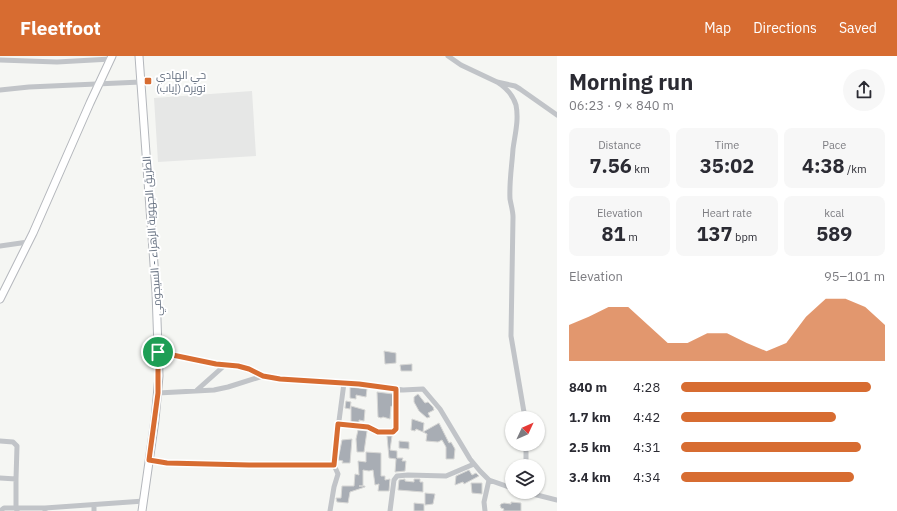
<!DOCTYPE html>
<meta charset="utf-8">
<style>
:root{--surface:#fff;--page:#f7f7f7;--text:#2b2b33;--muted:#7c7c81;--accent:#d76c31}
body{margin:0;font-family:"IBM Plex Sans",Cairo,sans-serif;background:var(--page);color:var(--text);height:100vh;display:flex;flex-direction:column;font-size:15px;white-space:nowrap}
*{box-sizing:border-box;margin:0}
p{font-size:13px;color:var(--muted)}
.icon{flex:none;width:22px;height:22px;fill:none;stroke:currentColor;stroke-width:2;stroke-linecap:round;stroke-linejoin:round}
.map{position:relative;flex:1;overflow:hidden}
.panel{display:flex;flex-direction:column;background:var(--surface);width:340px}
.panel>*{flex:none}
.needle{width:26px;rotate:46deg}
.fabs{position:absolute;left:505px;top:355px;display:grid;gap:8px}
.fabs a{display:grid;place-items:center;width:40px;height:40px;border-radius:50%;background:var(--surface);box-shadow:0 1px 3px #0004;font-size:20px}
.pin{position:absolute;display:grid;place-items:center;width:34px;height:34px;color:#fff;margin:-17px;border:2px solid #fff;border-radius:50%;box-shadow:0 1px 4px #0007}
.round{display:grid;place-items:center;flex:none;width:42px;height:42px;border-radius:21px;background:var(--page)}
.summary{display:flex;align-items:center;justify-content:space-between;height:68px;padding:0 12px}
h1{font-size:22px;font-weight:700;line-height:30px}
.metrics{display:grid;grid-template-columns:repeat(3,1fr);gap:6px;height:68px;padding:4px 12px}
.metrics div{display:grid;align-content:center;border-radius:8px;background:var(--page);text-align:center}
.metrics b{font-size:20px;font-weight:700}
.metrics small{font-size:11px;font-weight:400}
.metrics p{font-size:11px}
.chart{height:112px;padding:8px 12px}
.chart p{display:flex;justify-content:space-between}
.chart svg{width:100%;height:72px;margin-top:4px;fill:var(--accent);opacity:.7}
ul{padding:0 12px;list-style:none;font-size:13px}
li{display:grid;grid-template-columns:64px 48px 1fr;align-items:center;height:30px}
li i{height:10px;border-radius:5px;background:var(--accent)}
header{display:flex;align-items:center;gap:24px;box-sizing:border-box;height:56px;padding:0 20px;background:var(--accent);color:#fff}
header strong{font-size:19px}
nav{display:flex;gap:22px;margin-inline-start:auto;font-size:14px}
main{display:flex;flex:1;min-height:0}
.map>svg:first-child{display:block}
</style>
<header>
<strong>Fleetfoot</strong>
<nav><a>Map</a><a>Directions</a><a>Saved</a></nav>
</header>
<main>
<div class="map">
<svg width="557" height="455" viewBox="0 0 557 455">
<rect width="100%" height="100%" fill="#f5f6f3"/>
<path fill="#e6e7e6" d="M252 35 256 100 158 106 154 42Z"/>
<path fill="#a8adb4" stroke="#d7d7d5" d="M384 295 396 297V307L385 308Z
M412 308V315H401L400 309Z
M350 331 367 333 366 341 356 339V343L350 342Z
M377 336 393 338V351L391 350 390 363 383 361 381 362 378 361Z
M418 338 425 347 428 346 433 351 434 354 428 357 430 361 427 362 419 355 414 346V341Z
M346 345 351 346 350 353 345 352Z
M351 350 365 354 364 365 359 364V366H351Z
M412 363 424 367 423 376 416 373 415 375 411 374Z
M439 367 449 387 451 386 455 393 454 403H446V391L442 384 438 386 426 385 427 378 423 376Z
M358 374 367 375 364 396H357L356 383Z
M387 380H392L390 394 397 395V402H403L402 405H406L405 415 395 416 396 403 389 402Z
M352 383 350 407H342L343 405 338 404 342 384Z
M399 385 409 386V393L399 392Z
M366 396 381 397V420H385V424L390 423 389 435H378L379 428 375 429 373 414 369 415 363 414V430H359H365V431L350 436 348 447 337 446 336 442H341L342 430H354L355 418 359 419 358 405 366 406Z
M469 414 472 419 476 417 479 420 464 428 463 426 455 429 456 420Z
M405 423V425L414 426V423H420V426H423V436L398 434 399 424Z
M471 427H482V438L472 437Z
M425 437 435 438 433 448 425 449Z
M511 446 521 447V455H503L504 453 501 452 500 449 501 448 504 447 511 448Z
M414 447 424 448V455H414Z"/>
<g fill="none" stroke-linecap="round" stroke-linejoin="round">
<defs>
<path id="secondary" d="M139 0 156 236 159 320 155 364 142 455
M0 243 33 177 90 47 112 0"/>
</defs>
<use href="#secondary" stroke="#b4b7bc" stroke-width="9"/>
<path stroke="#c1c4c8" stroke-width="5" d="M448 0 461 9 497 26 515 30 520 33 557 59
M0 4 57 6 111 3
M497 26C505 31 513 39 516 49 519 64 515 78 513 93 512 109 509 126 510 143 511 149 513 155 513 161L511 280 525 362
M0 34 29 31 141 26
M0 190 28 186
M158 296 216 308 238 310 249 313 263 320 280 323 359 328 403 334 423 333 440 353 470 403 480 415 489 424 512 432
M197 334 225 309
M158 337 214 334 228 331 263 320
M338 369 368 371 378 376H393L396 372 397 333
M0 385 13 386 17 390 16 423
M526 388V410
M149 405 167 407 249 409H334
M0 422 16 423V452H4L0 455
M525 436 557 444
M17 455 16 452H45
M45 455V452L144 445
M94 455V449
M330 455 334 431 338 418 334 409 335 395 344 327
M390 455 394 424 397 420 408 419 446 420 474 408
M485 455 484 446 489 424"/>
<use href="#secondary" stroke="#fff" stroke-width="7"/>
</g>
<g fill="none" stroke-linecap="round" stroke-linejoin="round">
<defs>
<path id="route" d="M158 296 216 308 238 310 249 313 263 320 280 323 359 328 396 333V373L393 376H378L368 371 338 368 334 409H249L167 407 149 404 158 337Z"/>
</defs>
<use href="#route" stroke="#fff" stroke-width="8"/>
<use href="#route" stroke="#d76c31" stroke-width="5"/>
</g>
<rect fill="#d76c31" stroke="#fff" stroke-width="1.5" x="144" y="21" width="8" height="8" rx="2"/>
<g text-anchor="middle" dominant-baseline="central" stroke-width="4" stroke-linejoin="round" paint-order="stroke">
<g font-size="11" fill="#677282" stroke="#fff" text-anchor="start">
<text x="156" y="19">حي الهادي<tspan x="156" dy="13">نويرة (إياب)</tspan></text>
</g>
<g font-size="11" fill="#677282" stroke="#fff">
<text transform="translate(152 180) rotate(-94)">الطريق الجهوية الزهراء - السيجومي</text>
</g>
</g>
</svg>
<div class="fabs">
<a><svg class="needle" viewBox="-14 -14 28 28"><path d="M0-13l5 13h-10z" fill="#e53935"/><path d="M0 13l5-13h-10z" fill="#7c7c81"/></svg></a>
<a><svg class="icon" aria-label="layers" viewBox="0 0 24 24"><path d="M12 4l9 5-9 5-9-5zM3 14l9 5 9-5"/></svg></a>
</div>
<div class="pin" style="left:158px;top:296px;background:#1e9e55"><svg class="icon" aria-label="arrive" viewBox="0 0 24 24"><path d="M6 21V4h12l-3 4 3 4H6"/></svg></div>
</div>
<section class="panel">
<div class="summary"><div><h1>Morning run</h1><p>06:23 · 9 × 840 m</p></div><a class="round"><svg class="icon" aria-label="share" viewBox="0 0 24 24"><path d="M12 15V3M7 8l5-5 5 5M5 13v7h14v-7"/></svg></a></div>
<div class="metrics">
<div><p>Distance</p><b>7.56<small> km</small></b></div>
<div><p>Time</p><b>35:02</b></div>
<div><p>Pace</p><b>4:38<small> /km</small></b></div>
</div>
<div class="metrics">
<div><p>Elevation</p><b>81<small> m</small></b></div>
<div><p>Heart rate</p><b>137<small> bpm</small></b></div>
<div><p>kcal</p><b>589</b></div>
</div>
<div class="chart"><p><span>Elevation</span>95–101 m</p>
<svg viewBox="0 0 160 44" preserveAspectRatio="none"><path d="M0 44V22L10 17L20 11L30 11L40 22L50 33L60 33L70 27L80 27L90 33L100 38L110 33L120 17L130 6L140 6L150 11L160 22V44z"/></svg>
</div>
<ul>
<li><b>840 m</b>4:28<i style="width:93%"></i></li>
<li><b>1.7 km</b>4:42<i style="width:76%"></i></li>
<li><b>2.5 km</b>4:31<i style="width:88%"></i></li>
<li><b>3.4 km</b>4:34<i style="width:85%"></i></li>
</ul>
</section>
</main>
